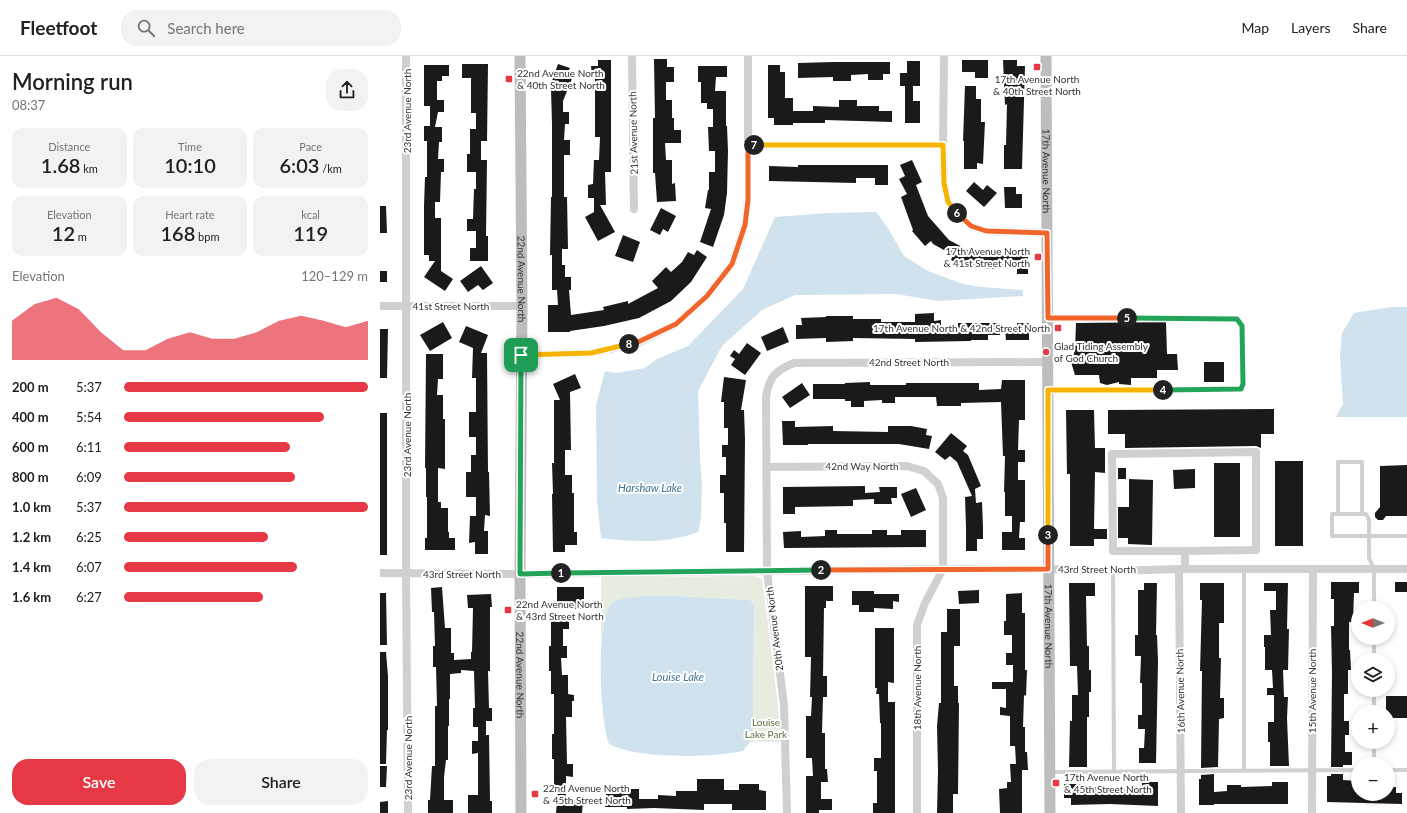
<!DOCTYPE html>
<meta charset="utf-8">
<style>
:root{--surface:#fff;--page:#f2f2f2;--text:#202124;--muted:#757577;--line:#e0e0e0;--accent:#e63946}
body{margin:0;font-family:Lato,sans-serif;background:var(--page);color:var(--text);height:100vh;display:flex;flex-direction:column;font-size:15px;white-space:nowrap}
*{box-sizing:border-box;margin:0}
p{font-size:13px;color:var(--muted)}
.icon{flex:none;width:22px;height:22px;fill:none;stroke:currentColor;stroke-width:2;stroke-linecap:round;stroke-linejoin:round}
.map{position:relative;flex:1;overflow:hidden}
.sheet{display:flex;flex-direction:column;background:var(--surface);width:380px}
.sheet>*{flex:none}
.needle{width:26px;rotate:270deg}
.controls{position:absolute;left:971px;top:545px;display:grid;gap:8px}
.controls a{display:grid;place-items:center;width:44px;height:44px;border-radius:50%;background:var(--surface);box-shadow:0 2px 6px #0003;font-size:20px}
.pin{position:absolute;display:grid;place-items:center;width:34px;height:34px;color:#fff;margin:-17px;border-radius:8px;box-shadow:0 2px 6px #0006}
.km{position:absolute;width:20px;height:20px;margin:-10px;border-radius:50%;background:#222;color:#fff;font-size:11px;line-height:20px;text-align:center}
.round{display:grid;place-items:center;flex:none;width:42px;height:42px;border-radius:16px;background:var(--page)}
.summary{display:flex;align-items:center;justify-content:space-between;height:68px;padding:0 12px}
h1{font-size:22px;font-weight:600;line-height:30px}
.figures{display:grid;grid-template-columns:repeat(3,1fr);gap:6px;height:68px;padding:4px 12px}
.figures div{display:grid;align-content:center;border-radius:10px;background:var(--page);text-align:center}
.figures b{font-size:20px;font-weight:600}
.figures small{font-size:11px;font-weight:400}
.figures p{font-size:11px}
.chart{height:112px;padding:8px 12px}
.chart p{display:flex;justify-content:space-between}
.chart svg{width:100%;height:72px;margin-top:4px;fill:var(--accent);opacity:.7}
.cta{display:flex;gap:8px;margin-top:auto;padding:8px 12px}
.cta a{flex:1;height:46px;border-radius:16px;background:var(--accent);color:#fff;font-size:16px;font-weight:600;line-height:46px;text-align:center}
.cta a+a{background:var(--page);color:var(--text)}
ul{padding:0 12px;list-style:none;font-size:13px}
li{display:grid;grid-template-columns:64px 48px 1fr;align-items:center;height:30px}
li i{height:10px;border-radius:5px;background:var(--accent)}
header{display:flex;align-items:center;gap:24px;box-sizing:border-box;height:56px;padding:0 20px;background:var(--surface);border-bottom:1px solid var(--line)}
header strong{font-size:19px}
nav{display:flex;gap:22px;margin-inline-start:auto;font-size:14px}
.search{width:280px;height:36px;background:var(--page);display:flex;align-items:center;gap:10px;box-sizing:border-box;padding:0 14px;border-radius:16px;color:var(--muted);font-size:15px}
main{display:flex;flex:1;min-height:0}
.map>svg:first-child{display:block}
</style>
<header>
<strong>Fleetfoot</strong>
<div class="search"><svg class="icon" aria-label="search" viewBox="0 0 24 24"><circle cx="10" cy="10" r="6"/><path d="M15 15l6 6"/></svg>Search here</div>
<nav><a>Map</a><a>Layers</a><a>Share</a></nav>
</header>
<main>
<section class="sheet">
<div class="summary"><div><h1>Morning run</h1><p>08:37</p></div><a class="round"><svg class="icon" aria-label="share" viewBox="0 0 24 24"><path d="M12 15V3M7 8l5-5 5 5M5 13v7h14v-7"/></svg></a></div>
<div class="figures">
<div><p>Distance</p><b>1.68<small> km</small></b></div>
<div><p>Time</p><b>10:10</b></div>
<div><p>Pace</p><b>6:03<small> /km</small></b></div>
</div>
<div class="figures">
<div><p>Elevation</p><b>12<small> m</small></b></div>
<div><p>Heart rate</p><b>168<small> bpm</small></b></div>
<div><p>kcal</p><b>119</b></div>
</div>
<div class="chart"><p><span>Elevation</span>120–129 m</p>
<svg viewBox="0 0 160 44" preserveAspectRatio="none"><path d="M0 44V20L10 10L20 6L30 13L40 27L50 38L60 38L70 31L80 27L90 31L100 31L110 27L120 20L130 17L140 20L150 24L160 20V44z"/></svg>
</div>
<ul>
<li><b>200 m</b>5:37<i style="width:100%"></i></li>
<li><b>400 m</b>5:54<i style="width:82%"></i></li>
<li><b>600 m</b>6:11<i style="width:68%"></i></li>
<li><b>800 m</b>6:09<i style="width:70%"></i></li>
<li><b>1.0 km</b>5:37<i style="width:100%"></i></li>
<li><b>1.2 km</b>6:25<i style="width:59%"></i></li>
<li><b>1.4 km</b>6:07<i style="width:71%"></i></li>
<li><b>1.6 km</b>6:27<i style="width:57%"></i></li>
</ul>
<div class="cta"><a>Save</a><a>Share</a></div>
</section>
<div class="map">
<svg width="1027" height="757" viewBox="0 0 1027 757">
<rect width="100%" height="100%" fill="#fff"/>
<path fill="#e6ecdf" d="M375 520 382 523 384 536 397 641 401 686H370L373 663 374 549 370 544 296 540 258 541 239 544 224 567 221 585V521Z"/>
<path fill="#cfe2ee" d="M496 156 508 172 524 200 548 215 583 228 601 231 643 234V240L558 245 516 238 415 239 382 254 342 290 318 335 320 402 322 429 321 462 318 476C288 488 252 486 221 482L217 443 216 349 225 315 236 317 265 312 277 303 308 290 363 233 395 161 449 157Z
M1011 251H1027V361H956L963 348 960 300 962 277 974 257Z
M296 540 370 544 374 549 373 663 370 686 363 695C333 702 256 703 229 688 220 666 215 564 232 547 240 539 283 540 296 540Z"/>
<path fill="#1a1a1a" d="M274 3H287V11H294V26H286V44H292V62H294V74H301V87H285L286 104H292V128L295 127 296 145 277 146 275 117H273V62H275Z
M218 4H231V116H225L226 149H220L235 176 218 185 205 161 214 156V142H208V129L213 128 214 104H219L220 81H215V22H212L211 10H218Z
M582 4H608V22H595V16H582Z
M623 4H637V10H645L642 113H624V89H626L627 48 625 49Z
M527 5H540V30H533V45H540V67H525V30H520V17H527Z
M453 6H510V18H503V24H488V18L471 19V25H453V21L418 22V7Z
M82 8H108L107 85H101V104H107L106 180H108V205H90V192H96V175H87V163H93L94 133H96V116H87V98H90V73H96V57H91V22H82Z
M178 8 190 12 187 18 193 20 183 45V56H189V68H185L184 84H190V99H184V141H187L188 193H182V209H185V221H191V234H189L191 259 224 254 223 251 248 245V248L278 232 272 225 286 211 291 216 302 206 308 196 314 199 317 194 327 201 311 226 291 245 259 262 224 270 190 275V276H168V249H178L177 234H172V199H170L171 141H172V68L171 33H169Z
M44 9H69V20H62V25H57V44H64V56H58L55 71H62V86H59L58 103H64V116H61L60 146H55V162H61V215L73 223 65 235 44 221 55 205H49V199H44V150L45 121H47V85H44V70H50V50H44Z
M388 9H400V16H405V42H413V55H433V50L459 51V44H477V50H499V55H512V66L445 64V67H413V69H394V62H388Z
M318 10H347V21H336L335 35H346V70H347L348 95 347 137 344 159 333 191 320 186 331 153 325 152 328 134H329V116H335V95H329L328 71H333V53H327V47H321V26H318Z
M585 30H596V43H601V66H605L603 108 597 107V113H584V85H583Z
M532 104 542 126 536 129 548 160 569 184 597 199 598 195 625 198 648 197V218H637V211H615V213L583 211 571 204 573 199 553 188 551 185 545 190 532 175 533 174 521 141 527 138 519 123 525 120 520 109Z
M418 109H508V129H495V122H476V127L389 125V110L418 111Z
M594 126 603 134 607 129 617 137 604 151 586 135Z
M624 131H636V138H642V152H625Z
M0 150H6L7 177H0Z
M281 152 296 160 288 176 283 173 280 179 270 174Z
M243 179 260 186 253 206 235 200Z
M101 210 113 227 103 234 98 229 88 236 80 225Z
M0 215H7V226H0Z
M554 257V265L561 264V273H578V267H620V279H608V284H591V285L535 286V283L473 282V285L446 286V282L416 283V269H422L421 262 446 261V260H473V263H501V266H535V258Z
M63 266 72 282 50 295 40 279Z
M786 266 787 298H797L798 314H777V322H751V329L739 328V326L727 329 720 327 719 319H695L691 306 695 294 696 267Z
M637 267H649V284H626L625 273H637Z
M86 270 108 279 101 297H107L108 416H109L110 460 105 459 104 475H108V498H95V486L89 487 90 460H96V441H86V416H91V399H96V381H89V356H96V322H92L93 292 79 286Z
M403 271 409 286 387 295 381 281Z
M0 273H8L7 322H0Z
M367 287 381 297 365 319 351 309 355 303 350 300 354 294 359 298Z
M46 298H63V323H58L57 339H63V363H65V413L58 412V446H61V452H68V476H69V482H75V494H45V482H47V441H46V412H45Z
M824 306H844V326H824Z
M195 318 201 332 190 336 191 394H185V419H192V437H194V476H197V489H185V496H173L172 438H173L172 407H174V344H180L173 328Z
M344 321 366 324 361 354H364L365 383 364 496H346V467H344V437H340V419H346V401H342V389H348V372H344V346H341Z
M622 324H645V364H639L638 394H645V406H638V424H645V466H640L639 482H645V494H622V476H632V460H625V436H624L625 400H623L621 346 581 347V350H557L556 341H515V347H502V344L484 345V351H471V345H465V343H433V328H465V327L490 326V329H526V327H599V334L621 333Z
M422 327 430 339 410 352 402 341Z
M894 353V378H881V392L876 390 745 392V378H728V354Z
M686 354H714L715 392H725V417L715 416 714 473H727V483H714V490H690V418H687Z
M0 357H7V499H0Z
M402 365H415V371L453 370V375L508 376V370H531L547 373 546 379 552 380 549 393 519 388H428V389H403Z
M571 377 587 390 583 395 588 399 601 430 595 433 596 447 602 446 603 471V483H597V495H586V471L585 441 592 440 577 406 570 400 565 404 555 396Z
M895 405H923V490H895Z
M834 407H860V481H834Z
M1027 409V460H1006L1003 464H998L995 461V457L1000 451V410Z
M738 412H746V423H738Z
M815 413V432L794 433 793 414Z
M749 423 773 424 772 489 748 488V482H738V451H749Z
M485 430V437L500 436 499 431H517V442H511L512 448H494V443L473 444V450L415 451V458H403V431Z
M536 432 546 454 531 461 521 438Z
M445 474H457V478H492V474H507V479H521V474H546V491L404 492 403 476 421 475V481L445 480Z
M951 526H979V537H974L973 566H969V594H970L971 614H968V638H964V665H969V679H965V696H972V709H963V711H951L952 617 951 570H954V543H951Z
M1015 526H1027V536H1015Z
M689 527H715V540H706L707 590H709V614H711V636H709V661H707V711H689L690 665H692V639H698L697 610H690Z
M764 527H777L776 579H777L778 605 776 707H759V692H764L765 673H758V659H762V627H760L761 600H755V579H758V534H764Z
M820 527H844V567H839V602H841L840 642H844V662L839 663 838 711 821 712 822 615H820L822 544H820Z
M884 527H908L907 573H909L908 614H903L904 641H908L907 662 909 710H890V686H888V666H894V639H887V632H893L892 614H885V591H884V579H891L890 554H896V535H884Z
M425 530H453V545H446V552H444L443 620H447V641H443L442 677H445V713H447L448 726H441V743H452V754H439V757H426V720H433L432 702H426V660H431L432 641H430L431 601H425Z
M62 531 65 572H71V597H74V604L91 603V596H92L93 552H88L87 539 111 538 112 551H110V615H108L109 652H112V665H106V679H109L110 745H112V757H88V739H98V697L92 698V685H98V671H93V652H95L94 615 81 614V617L70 618V643H69V670H68V704H66L64 721V744H73V757H48V744H50L52 710H55V650H57L56 611H53V590H55L54 556H52L51 532Z
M177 531H204V553H184V546H177Z
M599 534V547L579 548 578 535Z
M472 535H494V538H519V546L513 545V553L494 552V556H479V549H472Z
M0 537H6L7 589H0Z
M642 537V557H645V614H647L646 640 644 639 643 671H645V696H647L648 714H642V757H620L619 733 627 732V726H631L630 708H636L635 690H630V660L620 659V651L626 652V633H612V626H633V609H626V597H632V579H624V565H626V538Z
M567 553H580V590H574V630H578V647H579L578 738H573V757H557L558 715 557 670 559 647H561V576H567Z
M171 560H189V573H183V590H187V602H181L182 619H188V638L194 639V645H192V661H186L187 708H193V721L186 720V744L203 745 202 757H176L178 733H174V703H172V678H174V638H171V615H169V590H171Z
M495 572H514V627L508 626V646H515V757H493V747H497V715H494V702H501V667H500L499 638H496L497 632H495Z
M0 596H6L8 620V674H7L6 708H0Z
M1006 640H1027V662H1008V656H1006Z
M0 710H7L6 731H0Z
M834 718V736L847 735V729H861V731L892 730V726H908V748H834V749H819V723H821V719Z
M951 718H963V724L978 725V738H1008V731H1016V737H1022V748L947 746V720H951Z
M317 723H344V734H359V728H379V734L386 735V754H352V748H324V754L274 752 247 753V751H225L226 738H238V733H259V743H278V739L296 740V735H317Z
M762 726H778V750L730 748 691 749V742H684V728H705V731H730V732H762Z
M8 745V757H0V746Z"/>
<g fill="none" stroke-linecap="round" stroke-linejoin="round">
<path stroke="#d0d0d0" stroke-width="4" d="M668 262 857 263 863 270V328L861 333 669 334
M952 458H986L989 464V480H952Z
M958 458V406H982V458
M864 513V715
M733 515 734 716
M994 552V513L989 502V480H1027
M994 582V604
M994 634V656
M994 686V708
M1008 714H1027
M670 716 978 714"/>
<path stroke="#d0d0d0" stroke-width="8" d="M26 0V518L28 757
M252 0 254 153
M564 0 563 89 564 127 568 146 579 159 591 170 606 175 667 177
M368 89H563
M0 250H142
M141 299 211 297 258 287 296 268 327 240 352 208 365 169 368 143V0
M386 411 527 410 544 415 558 428 563 442V513L545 547 537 569V757
M799 513 801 757
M805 513V495H733L732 398 876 396V494L805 495
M0 517 140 518 563 513H668L733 515 799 513H1027
M407 757 404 649 387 515 386 341C389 321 395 315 414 307L668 306
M932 757 933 514"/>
<g stroke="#bdbdbd" stroke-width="11">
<path id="s1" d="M140 0 142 250 140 518 141 757"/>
<path id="s2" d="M666 0 670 757"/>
</g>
</g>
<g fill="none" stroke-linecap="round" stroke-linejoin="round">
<defs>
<path id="split-1" d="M141 299 140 518 181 517"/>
<path id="split-2" d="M181 517 441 514"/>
<path id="split-3" d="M441 514 668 513V479"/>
<path id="split-4" d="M668 479V334H783"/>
<path id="split-5" d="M747 262 857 263 862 270 863 328 861 333 783 334"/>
<path id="split-6" d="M577 157 591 170 606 175 667 177 668 262H747"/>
<path id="split-7" d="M374 89H563L564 127 568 146 577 157"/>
<path id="split-8" d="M249 288 258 286 296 268 327 240 352 208 365 169 368 144V89H374"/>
<path id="split-9" d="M141 299 211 297 249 288"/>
</defs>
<use href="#split-1" stroke="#fff" stroke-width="8"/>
<use href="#split-2" stroke="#fff" stroke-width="8"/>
<use href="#split-3" stroke="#fff" stroke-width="8"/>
<use href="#split-4" stroke="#fff" stroke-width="8"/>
<use href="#split-5" stroke="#fff" stroke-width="8"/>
<use href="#split-6" stroke="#fff" stroke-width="8"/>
<use href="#split-7" stroke="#fff" stroke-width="8"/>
<use href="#split-8" stroke="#fff" stroke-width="8"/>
<use href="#split-9" stroke="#fff" stroke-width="8"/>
<use href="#split-1" stroke="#22a559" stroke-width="5"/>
<use href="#split-2" stroke="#22a559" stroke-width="5"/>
<use href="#split-3" stroke="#f0652b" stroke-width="5"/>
<use href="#split-4" stroke="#f5b400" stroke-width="5"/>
<use href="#split-5" stroke="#22a559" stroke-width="5"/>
<use href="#split-6" stroke="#f0652b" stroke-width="5"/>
<use href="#split-7" stroke="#f5b400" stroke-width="5"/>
<use href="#split-8" stroke="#f0652b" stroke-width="5"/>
<use href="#split-9" stroke="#f5b400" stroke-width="5"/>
</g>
<g fill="#e63946" stroke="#fff" stroke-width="1.5">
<rect x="653" y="7" width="8" height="8" rx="2"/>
<rect x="125" y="19" width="8" height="8" rx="2"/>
<rect x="654" y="197" width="8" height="8" rx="2"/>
<rect x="674" y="268" width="8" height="8" rx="2"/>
<circle cx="666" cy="296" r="4"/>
<rect x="124" y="550" width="8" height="8" rx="2"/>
<rect x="672" y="723" width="8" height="8" rx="2"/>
<rect x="151" y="734" width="8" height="8" rx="2"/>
</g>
<g text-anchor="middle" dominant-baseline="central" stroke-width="4" stroke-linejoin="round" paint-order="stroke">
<g font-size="10" fill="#333" stroke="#fff" text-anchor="start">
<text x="137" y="17">22nd Avenue North<tspan x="137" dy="12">&amp; 40th Street North</tspan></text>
<text x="657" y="23" text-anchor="middle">17th Avenue North<tspan x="657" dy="12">&amp; 40th Street North</tspan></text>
<text x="650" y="195" text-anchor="end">17th Avenue North<tspan x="650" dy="12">&amp; 41st Street North</tspan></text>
<text x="670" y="272" text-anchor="end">17th Avenue North &amp; 42nd Street North</text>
<text x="674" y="290">Glad Tiding Assembly<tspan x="674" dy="12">of God Church</tspan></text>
<text x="136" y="548">22nd Avenue North<tspan x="136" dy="12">&amp; 43rd Street North</tspan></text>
<text x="684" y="721">17th Avenue North<tspan x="684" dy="12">&amp; 45th Street North</tspan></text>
<text x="163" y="732">22nd Avenue North<tspan x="163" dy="12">&amp; 45th Street North</tspan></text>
</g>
<g font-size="10" fill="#333" stroke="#fff">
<text transform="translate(27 55) rotate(-90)">23rd Avenue North</text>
<text transform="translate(253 77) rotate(-91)">21st Avenue North</text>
<text stroke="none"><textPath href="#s2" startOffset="115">17th Avenue North</textPath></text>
<text stroke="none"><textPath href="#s1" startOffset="223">22nd Avenue North</textPath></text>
<text x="71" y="250">41st Street North</text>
<text x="529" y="306">42nd Street North</text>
<text transform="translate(27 379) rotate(-90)">23rd Avenue North</text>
<text x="482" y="410">42nd Way North</text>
<text x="717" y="513">43rd Street North</text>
<text x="82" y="518">43rd Street North</text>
<text stroke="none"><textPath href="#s2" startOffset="570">17th Avenue North</textPath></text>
<text transform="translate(394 573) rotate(-97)">20th Avenue North</text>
<text stroke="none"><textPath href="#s1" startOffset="619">22nd Avenue North</textPath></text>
<text transform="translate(537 632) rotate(-90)">18th Avenue North</text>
<text transform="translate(800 635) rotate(-91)">16th Avenue North</text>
<text transform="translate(932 635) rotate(-90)">15th Avenue North</text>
<text transform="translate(28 702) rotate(-90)">23rd Avenue North</text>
</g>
<g font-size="10" fill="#56703f" stroke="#fff">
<text x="386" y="666">Louise<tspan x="386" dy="12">Lake Park</tspan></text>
</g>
<g font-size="11" font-style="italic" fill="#3f7597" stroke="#fff">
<text x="270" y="431">Harshaw Lake</text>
<text x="298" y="620">Louise Lake</text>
</g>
</g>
</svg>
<div class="controls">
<a><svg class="needle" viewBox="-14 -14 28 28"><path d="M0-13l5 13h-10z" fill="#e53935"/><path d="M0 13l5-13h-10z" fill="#757577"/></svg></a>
<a><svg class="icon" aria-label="layers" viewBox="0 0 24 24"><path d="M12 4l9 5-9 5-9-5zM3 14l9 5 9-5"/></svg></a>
<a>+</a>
<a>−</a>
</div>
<div class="pin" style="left:141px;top:299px;background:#1e9e55"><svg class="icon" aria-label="arrive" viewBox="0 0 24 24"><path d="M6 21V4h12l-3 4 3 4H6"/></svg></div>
<b class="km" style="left:181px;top:517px">1</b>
<b class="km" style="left:441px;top:514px">2</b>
<b class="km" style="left:668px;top:479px">3</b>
<b class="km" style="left:783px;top:334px">4</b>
<b class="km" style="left:747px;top:262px">5</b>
<b class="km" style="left:577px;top:157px">6</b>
<b class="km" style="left:374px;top:89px">7</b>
<b class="km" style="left:249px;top:288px">8</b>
</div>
</main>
